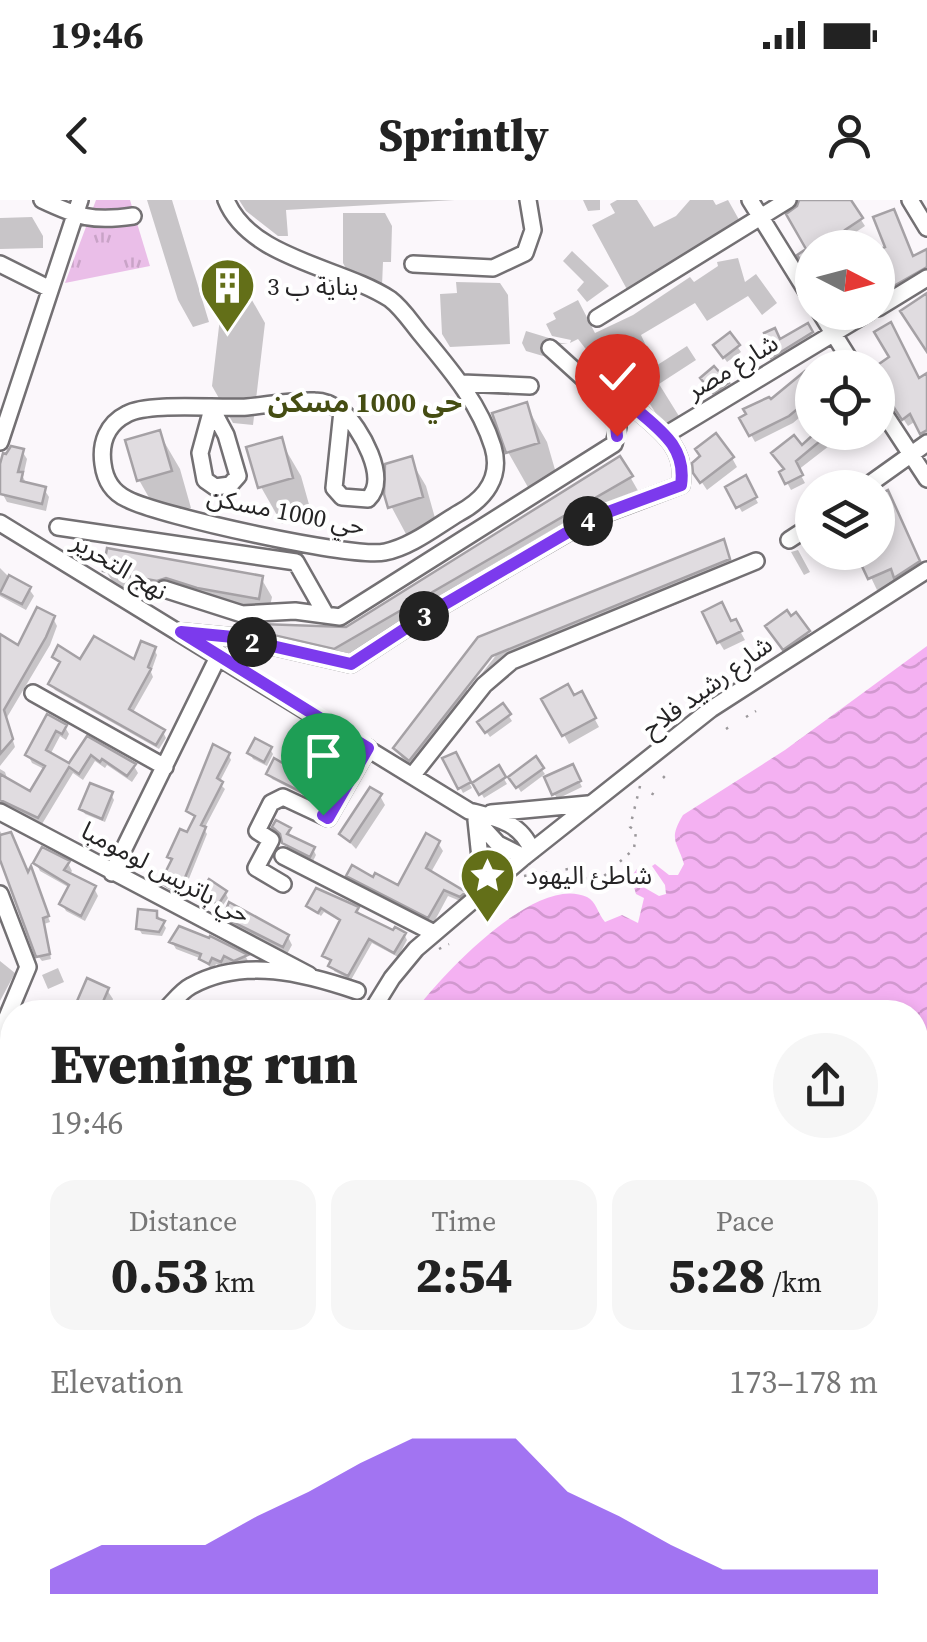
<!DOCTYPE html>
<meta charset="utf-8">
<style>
:root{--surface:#fff;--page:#f6f6f6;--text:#222;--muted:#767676;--accent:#7c3aed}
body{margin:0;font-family:"Source Serif 4","Noto Sans Arabic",serif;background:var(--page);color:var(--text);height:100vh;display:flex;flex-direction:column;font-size:38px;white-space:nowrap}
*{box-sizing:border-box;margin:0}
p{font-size:32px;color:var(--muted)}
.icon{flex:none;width:55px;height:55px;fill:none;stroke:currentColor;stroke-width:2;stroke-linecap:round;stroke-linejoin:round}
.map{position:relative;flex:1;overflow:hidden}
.side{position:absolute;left:0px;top:800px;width:928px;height:642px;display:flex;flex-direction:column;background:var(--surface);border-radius:40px 40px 0 0;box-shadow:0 5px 15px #0003}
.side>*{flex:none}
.needle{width:65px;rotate:96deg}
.buttons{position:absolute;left:795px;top:30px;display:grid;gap:20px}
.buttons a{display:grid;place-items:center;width:100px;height:100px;border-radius:50%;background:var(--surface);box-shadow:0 5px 15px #0003;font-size:50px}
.pin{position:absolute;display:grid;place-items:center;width:85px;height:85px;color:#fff;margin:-102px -42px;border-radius:50% 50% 50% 0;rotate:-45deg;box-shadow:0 0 10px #0007}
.pin .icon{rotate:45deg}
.km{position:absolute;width:50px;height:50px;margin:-25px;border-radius:50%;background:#222;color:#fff;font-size:28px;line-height:50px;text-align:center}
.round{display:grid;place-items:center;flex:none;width:105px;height:105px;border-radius:52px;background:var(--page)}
.overview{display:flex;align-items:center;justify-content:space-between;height:170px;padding:0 50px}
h1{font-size:55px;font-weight:800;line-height:75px}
.stats{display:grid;grid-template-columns:repeat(3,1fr);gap:15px;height:170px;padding:10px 50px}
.stats div{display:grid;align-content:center;border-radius:25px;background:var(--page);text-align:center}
.stats b{font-size:50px;font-weight:800}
.stats small{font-size:28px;font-weight:400}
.stats p{font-size:28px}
.chart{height:280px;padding:20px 50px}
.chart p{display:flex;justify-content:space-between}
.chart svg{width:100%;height:180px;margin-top:10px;fill:var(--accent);opacity:.7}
.status{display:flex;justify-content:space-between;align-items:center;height:70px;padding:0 50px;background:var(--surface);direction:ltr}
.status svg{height:28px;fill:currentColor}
header{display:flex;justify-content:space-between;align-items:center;height:130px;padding:0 50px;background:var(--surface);font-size:45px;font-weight:800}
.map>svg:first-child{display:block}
</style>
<div class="status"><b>19:46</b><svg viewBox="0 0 49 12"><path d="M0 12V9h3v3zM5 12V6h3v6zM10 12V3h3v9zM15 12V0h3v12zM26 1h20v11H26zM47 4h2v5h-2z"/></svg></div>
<header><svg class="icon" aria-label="back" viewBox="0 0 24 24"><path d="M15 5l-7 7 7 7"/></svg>Sprintly<svg class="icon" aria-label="person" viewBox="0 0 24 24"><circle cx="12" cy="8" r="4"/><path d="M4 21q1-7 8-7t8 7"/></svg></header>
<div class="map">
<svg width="927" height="1442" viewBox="0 0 927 1442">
<defs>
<pattern id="grass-tufts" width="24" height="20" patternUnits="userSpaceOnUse" patternTransform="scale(2.5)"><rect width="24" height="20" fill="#eabee8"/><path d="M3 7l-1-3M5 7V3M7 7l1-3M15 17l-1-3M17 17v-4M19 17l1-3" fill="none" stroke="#c9a3c7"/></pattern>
<pattern id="water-waves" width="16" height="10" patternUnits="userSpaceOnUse" patternTransform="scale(2.5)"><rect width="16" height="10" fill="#f4b1f2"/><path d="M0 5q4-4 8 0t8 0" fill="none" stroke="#d198cf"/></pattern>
</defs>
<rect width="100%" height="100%" fill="#fbf7fb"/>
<path fill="url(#grass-tufts)" d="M96 0H130L150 66 65 83Z"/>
<path fill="url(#water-waves)" d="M927 446V1442H0V1151L12 1152V1430H915V812H414C442 775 536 673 587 697 596 701 598 714 605 722L622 715 638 723 644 698 636 694 631 677 637 669 645 688 659 696 666 694 665 685 652 666 655 664 669 675H678L684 664C677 641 668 640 683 615L785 550Z"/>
<path fill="#0003" fill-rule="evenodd" d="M147 0H172L209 122 193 127 178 100Z
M239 0H455L286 10 288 36H278L246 11Z
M583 0H600V10L588 11Z
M617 0H637L654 27 676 16 690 0H713L716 5 728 0 742 25 630 95 592 25 615 13 610 4Z
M800 0H848L865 26 847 38 812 48V77L801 56 809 50Z
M0 8V18L32 17 43 36V48L0 49Z
M343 13H385L392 26 391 62H383L382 86 350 76 343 63Z
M888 48 913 59 927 52V76L878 105V53Z
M572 51 609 86 587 102 577 90 584 82 563 61Z
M738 58 745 82 756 74 777 103 762 115 748 96 707 121 695 103 641 135 648 150 638 155 648 171 687 146 696 160 659 184 682 221 672 227 655 212 642 192 628 200 599 158 595 161 578 139 570 143 571 140 552 136 546 124 556 119 553 113 578 100 595 133 633 115 690 77 694 82 718 66 717 62Z
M456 82 500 83 508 95 510 144 450 147 442 134 440 94 457 93Z
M224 84 244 86 265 123 253 225 233 223 212 186Z
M833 112H861L843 124Z
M807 127 814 139 776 162 767 142H780Z
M526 131 549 138V141L568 144H550L543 156 526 151 522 143Z
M730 136 741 152 727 162 716 146Z
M714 170 729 190 718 197 707 184Z
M805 174 812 183V207L793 223 755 242 742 219 770 203Z
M889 181 927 184V242L916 221 908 226 894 205 883 202 878 192V188Z
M526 205 547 242 558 280 529 289 508 252Z
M820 232H856L830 248 829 246 798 270 805 283 791 290 782 273Z
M159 233 180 269 191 308 160 317 139 280 128 242Z
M280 240 301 276 312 315 282 324 261 287 249 249Z
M22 251 27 259 23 277 27 285 44 289 49 297 46 311 7 302 0 289V275Z
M732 258 737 267 707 290 695 272Z
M410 259 426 286 437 325 406 334 391 306Z
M620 259 641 296 346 467 274 450 263 431 347 429Z
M745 279 758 303 742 312 728 288Z
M887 294 924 374 877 390 864 363 881 355 878 346V298Z
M812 298V321H810L800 307Z
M723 342 739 379 502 475 421 578 407 567 396 548 480 439ZM497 446 501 449 468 491 464 488Z
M798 350 810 372 804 375 791 352Z
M0 368 11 379 29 389 34 396 26 410 0 396Z
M106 371 261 378 272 397 268 416 178 396 169 399 117 389Z
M795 416 813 441 789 457 774 436Z
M53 418 57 426 50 445 6 519 15 547 0 566V437L19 449Z
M735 422 745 440 724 450 719 442Z
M154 449 157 455 151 472 153 477 132 514 163 532 166 538 159 549 55 490 51 484 61 465 55 457 80 463 135 462Z
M581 494 599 527 569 544 545 500 573 498Z
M502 506 512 521 490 537 480 523Z
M48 517 65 527 69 534 66 540 60 536 50 555 70 566 87 539 134 566 138 573 132 582 107 565 105 568 95 561 83 580 73 573 42 624 0 604V569L5 572 8 581 31 595 46 570 32 563 28 555Z
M270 549 273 554 267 566 253 559 250 553Z
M228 554 231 560 219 583 225 589 204 629 207 634 182 696 166 688 163 683 173 663 170 657 188 636 196 619 189 611Z
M455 555 472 588 463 593 446 560Z
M535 560 545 574 521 592 511 577Z
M572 567 582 587 557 599 547 578Z
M498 569 507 584 484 598 475 583Z
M269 574 308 581 312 587 328 595 331 600 327 607 272 579Z
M111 594 114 600 105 622 85 614 82 609Z
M380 596 385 605 356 649 342 634Z
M275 627 289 630 290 638 313 649 316 655 313 661 288 648Z
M0 631 28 676 33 674 50 722 44 724 51 759 42 761 38 756 0 651Z
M438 643 443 651 430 674 464 694 468 701 465 703 448 696 433 724 353 683 349 676 399 689Z
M36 663H68L72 671 69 675 94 688 98 696 85 721 66 711 62 704 70 688 40 671Z
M225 692 228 698 221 708 203 694Z
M309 706 357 709 360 714 394 734H404L407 740 398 757 372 743 351 780 334 771 333 763 325 756 341 722 324 712 321 716Z
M156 713 166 728 162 736 142 734 139 729Z
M225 717 288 737 292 745 287 754 230 724Z
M211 739 246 757 249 763 239 767 228 762 225 768 216 764 213 770 202 759 176 749 172 742Z
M0 761 15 773 0 801Z
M58 768 64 782 48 789 42 775Z
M107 790 113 799 109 812H79L77 808Z
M12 1055V1113L7 1114 0 1103V1057Z"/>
<path fill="#e0dce0" stroke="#a5a1a5" stroke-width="2.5" d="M799 0H851L863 18 845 30 854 48H812V79L797 55 806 49 786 14 797 6Z
M894 9 913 56 927 49V67L878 95V50L885 47 873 17Z
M927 93V152L900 111Z
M891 122 919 178 927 173V230L920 234 910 214 902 220 887 197 878 193V185L886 180 879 164 889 157 874 132Z
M808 123 813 132 771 158 763 141 767 140 764 133 775 128 780 139Z
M730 132 740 145 723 158 713 145Z
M714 166 729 183 713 193 700 178Z
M805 171 812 179V197L789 216 749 236 739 218 746 214 743 209 769 197 771 199Z
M527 202 539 243 506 253 492 213Z
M160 230 172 271 137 281 125 240Z
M816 232H831L796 261 803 275 785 284 779 272 784 269 771 253 794 235 802 245Z
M716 233 734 257 700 283 693 273 692 263 700 256 695 249Z
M282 237 293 278 258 288 246 247Z
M11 246 24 249 18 272H23L21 281 46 287 42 304 0 294V264L3 253 6 254Z
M412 256 423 297 388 308 384 294 385 264Z
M620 256 633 276 334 449 260 432 261 424 346 427Z
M746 275 757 297 736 308 725 287Z
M888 290 920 361 894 378 891 369 868 379 860 362 878 354V295Z
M724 339 730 359 492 456 409 561 393 548 478 437Z
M107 348 263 376 259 399 197 388 166 378 157 381 103 371Z
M9 375 31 387 22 404 0 393Z
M722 402 731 421 736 419 742 431 717 443 702 412Z
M37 407 55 416 46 437 4 510 13 539 0 554V434L18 445Z
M787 410 791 416 796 412 810 431 783 450 765 426Z
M94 436 134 459 141 441 156 447 148 467 151 469 129 509 165 530 156 545 48 484 60 462 52 457 58 445 80 459Z
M568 484 574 495 582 491 596 518 562 536 541 499Z
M503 503 511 514 485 533 477 522Z
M47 514 67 525 62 534 56 531 46 550 69 563 87 536 136 564 127 576 102 559 100 562 91 555 79 574 69 567 38 618 0 600V574L30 591 45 566 25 555Z
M255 538 272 547 264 562 247 553Z
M213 544 230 553 217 578 223 582 201 625 206 627 179 692 160 683 172 659 167 657 180 629 187 632 195 616 186 611Z
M456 552 471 582 458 589 442 558Z
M536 556 544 568 516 588 508 577Z
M274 558 310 579 307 582 329 593 323 603 266 574Z
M573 564 581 581 552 595 544 577Z
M499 565 506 577 479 595 472 583Z
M90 583 113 592 102 619 79 609Z
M370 587 382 594 350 642 339 634Z
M276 620 291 628 287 634 315 647 310 657 282 643 280 634 272 627Z
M11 632 28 672 31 666 49 716 43 718 50 754 36 757 0 660V635Z
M426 633 440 641 426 668 466 692 460 697 444 690 428 718 346 676 352 665 373 677 375 673 398 685Z
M42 647 70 661 64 670 96 686 81 716 59 704 69 685 33 663Z
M209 679 227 691 218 705 200 693Z
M316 688 359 707 356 712 393 730 395 727 406 733 394 753 369 739 348 776 328 766 331 760 322 756 340 720 321 708 318 713 306 706Z
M229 702 289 735 283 747 223 717Z
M138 709 157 711V718L165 721 159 732 136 729Z
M179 726 209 738 210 736 248 755 234 761 224 756 221 762 212 758 209 764 199 759 201 754 169 742Z
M87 778 109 788 102 804 121 812H83L74 808Z
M12 1052V1101L0 1102V1054Z"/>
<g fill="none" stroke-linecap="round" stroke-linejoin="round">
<defs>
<path id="minor" d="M42 0C78 17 93 22 133 16
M226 0C250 59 341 67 390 99 402 108 411 122 420 133 449 168 479 202 493 247 502 277 485 299 459 313 437 326 411 347 385 352 354 359 159 316 127 299 112 292 105 280 103 264 100 243 107 224 127 214 149 202 218 209 247 207 269 205 292 200 315 201 326 201 333 206 342 211
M750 0 812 100
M910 0 927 28
M0 64 50 89
M413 64 493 68 525 53 533 30 528 0
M878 108 927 78
M820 112 855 168
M597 118 788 0
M550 148 614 206
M462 183 530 186
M878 204 927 279
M212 209 226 235 238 276 230 285 215 287 205 280 200 253Z
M342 211C360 227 390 279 368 299L342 297 334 288Z
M672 231 869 112
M0 242 80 0
M864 288 927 243
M0 323 469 611C496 618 521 622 532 651
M58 327 296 362 326 415
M789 340 812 325
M164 389 242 414 295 411 340 417 614 244 618 227 614 206 630 204C657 228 687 245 681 285L591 319 426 415 351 464 233 437 181 432
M33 493 165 567
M412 576 484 485 512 461 756 361
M0 612 309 775
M491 613 588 604
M476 620 480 658 478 696
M477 621 498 644 524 657
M283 656 434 733
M112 673 219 455
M283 684 256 668 271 640 257 631 271 603 283 597 328 618 368 548
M0 694 28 767 0 834
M163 812C172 804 181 791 191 786 244 757 304 773 357 791
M371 812 392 778 416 749 524 657 711 509 927 370
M0 860 10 923 0 942
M0 1119 12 1118"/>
</defs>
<use href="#minor" stroke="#737073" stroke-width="20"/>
<path stroke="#9b989b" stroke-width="2.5" stroke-dasharray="2.5 8" stroke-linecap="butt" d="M746 517 756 511
M726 529 734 524
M663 578 669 572
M652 595 656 588
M524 676 568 669 582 678 592 679 604 676 634 649 636 631 630 627 640 586
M439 749 449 744"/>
<use href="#minor" stroke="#fff" stroke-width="15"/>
</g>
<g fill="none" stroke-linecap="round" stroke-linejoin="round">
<defs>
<path id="route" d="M323 615 328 618 368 548 181 432 233 437 351 464 426 415 592 318 681 285C687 245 657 228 630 204L614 206 617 236"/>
</defs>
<use href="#route" stroke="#fff" stroke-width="20"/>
<use href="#route" stroke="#7c3aed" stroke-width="12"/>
</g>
<defs>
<symbol id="building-pin" viewBox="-11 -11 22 30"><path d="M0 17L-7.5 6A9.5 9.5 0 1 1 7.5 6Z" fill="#636f18" stroke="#fff"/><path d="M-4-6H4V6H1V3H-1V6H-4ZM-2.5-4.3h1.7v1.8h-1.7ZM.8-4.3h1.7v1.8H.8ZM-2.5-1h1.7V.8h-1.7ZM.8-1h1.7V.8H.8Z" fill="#fff"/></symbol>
<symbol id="sight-pin" viewBox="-11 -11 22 30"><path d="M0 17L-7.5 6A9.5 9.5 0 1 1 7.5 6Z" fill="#636f18" stroke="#fff"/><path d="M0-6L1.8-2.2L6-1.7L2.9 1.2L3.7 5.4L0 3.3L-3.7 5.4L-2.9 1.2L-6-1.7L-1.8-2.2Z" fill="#fff"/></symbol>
</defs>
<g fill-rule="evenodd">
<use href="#building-pin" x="196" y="54" width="63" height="86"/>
<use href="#sight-pin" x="456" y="644" width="63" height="86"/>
</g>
<g text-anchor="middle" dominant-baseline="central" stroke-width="8" stroke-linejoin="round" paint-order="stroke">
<g font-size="25" fill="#252425" stroke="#fff" text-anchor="start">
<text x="267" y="86">بناية ب 3</text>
<text x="526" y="675">شاطئ اليهود</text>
</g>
<g font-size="25" fill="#252425" stroke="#fff">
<text transform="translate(732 166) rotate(-31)">شارع مصر</text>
<text transform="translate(286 311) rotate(11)">حي 1000 مسكن</text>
<text transform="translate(120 366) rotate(31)">نهج التحرير</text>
<text transform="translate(707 486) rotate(-36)">شارع رشيد فلاح</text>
<text transform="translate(166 672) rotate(28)">حي باتريس لومومبا</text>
</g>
<g font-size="28" font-weight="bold" fill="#454d13" stroke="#fff">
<text x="365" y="202">حي 1000 مسكن</text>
</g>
</g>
</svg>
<div class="buttons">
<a><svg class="needle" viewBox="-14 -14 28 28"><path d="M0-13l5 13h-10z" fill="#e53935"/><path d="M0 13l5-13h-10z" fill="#767676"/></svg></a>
<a><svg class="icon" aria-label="locate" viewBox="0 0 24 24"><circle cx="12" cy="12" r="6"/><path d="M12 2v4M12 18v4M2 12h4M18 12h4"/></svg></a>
<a><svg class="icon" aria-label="layers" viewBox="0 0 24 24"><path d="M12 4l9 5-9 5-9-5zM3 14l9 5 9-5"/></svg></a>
</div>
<div class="pin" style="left:323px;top:615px;background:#1e9e55"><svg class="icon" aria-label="arrive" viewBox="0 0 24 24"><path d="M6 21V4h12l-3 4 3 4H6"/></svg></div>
<div class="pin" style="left:617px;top:236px;background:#d93025"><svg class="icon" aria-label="check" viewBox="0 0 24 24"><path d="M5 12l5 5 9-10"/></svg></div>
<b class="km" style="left:252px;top:442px">2</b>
<b class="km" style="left:424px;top:416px">3</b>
<b class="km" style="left:588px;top:321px">4</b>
<section class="side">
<div class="overview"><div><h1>Evening run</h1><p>19:46</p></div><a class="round"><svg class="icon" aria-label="share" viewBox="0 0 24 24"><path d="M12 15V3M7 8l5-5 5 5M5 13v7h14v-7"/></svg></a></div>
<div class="stats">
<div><p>Distance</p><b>0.53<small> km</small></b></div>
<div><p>Time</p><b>2:54</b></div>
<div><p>Pace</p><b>5:28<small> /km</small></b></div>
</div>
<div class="chart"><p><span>Elevation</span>173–178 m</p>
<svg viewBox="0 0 160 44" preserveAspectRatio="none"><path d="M0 44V38L10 32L20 32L30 32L40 25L50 19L60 12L70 6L80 6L90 6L100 19L110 25L120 32L130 38L140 38L150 38L160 38V44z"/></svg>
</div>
</section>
</div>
